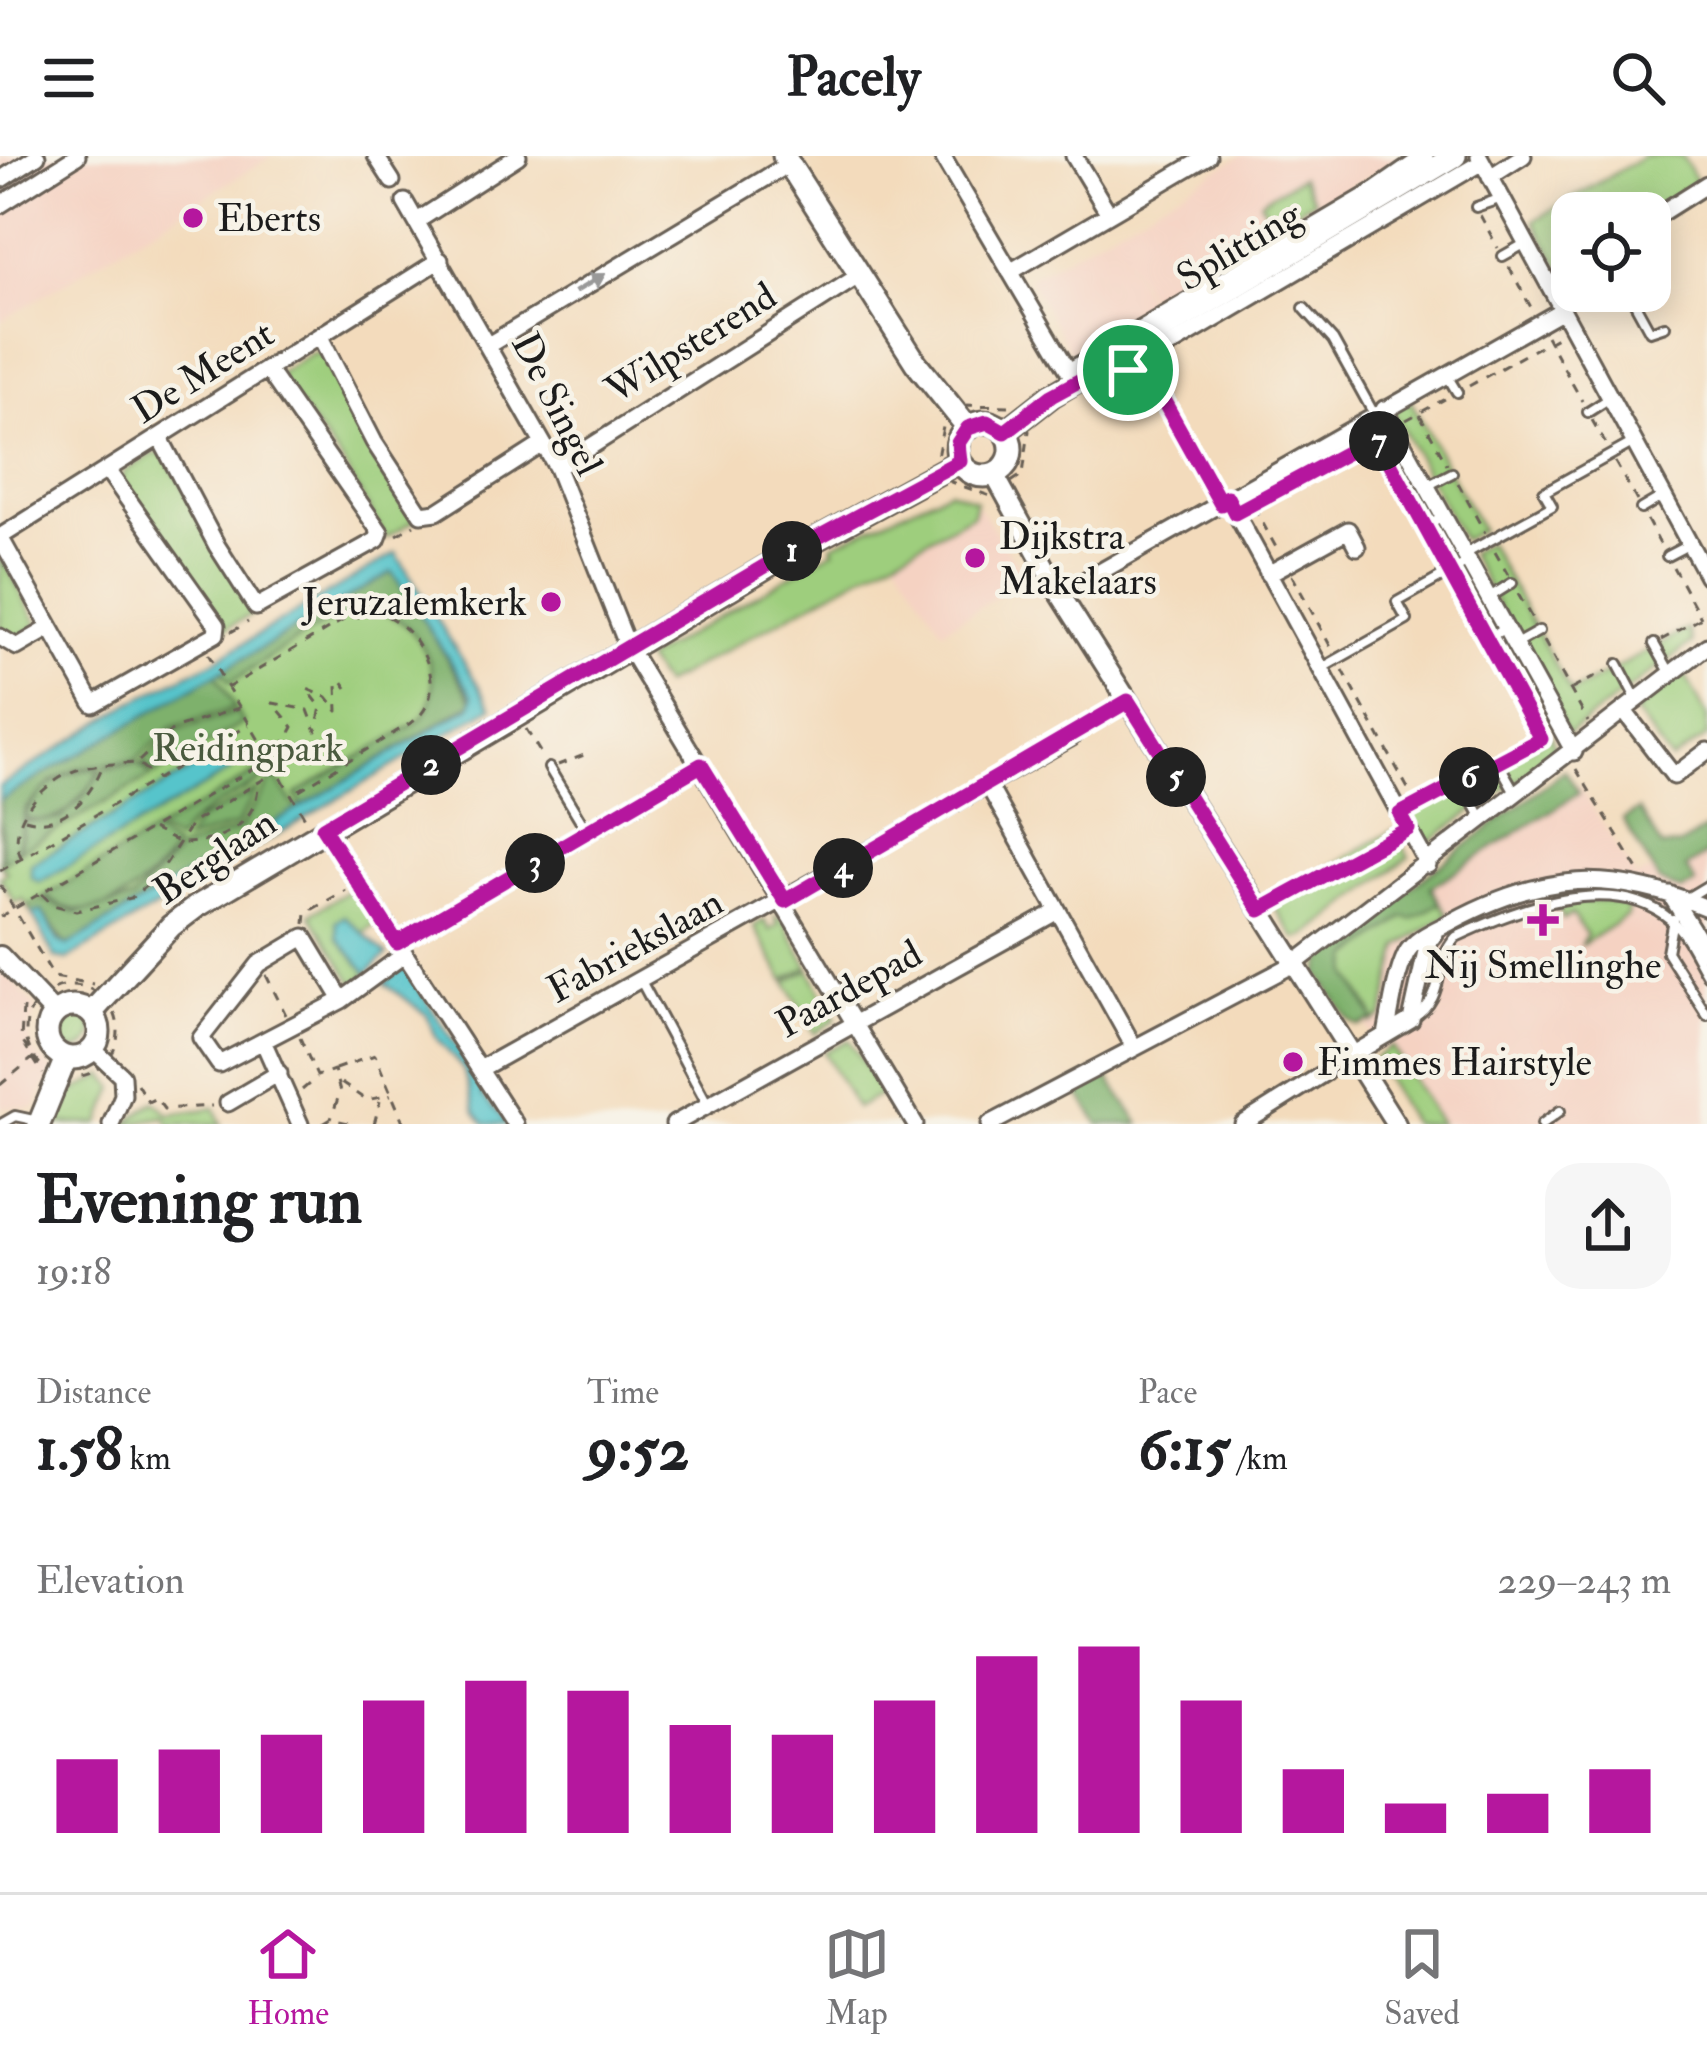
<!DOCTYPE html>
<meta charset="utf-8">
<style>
:root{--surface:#fff;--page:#f6f6f6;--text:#202124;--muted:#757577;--line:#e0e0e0;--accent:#b5179e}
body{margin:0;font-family:"IM FELL Double Pica",serif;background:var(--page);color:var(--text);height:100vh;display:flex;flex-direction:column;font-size:45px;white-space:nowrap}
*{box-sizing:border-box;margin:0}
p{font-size:39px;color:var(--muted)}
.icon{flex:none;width:66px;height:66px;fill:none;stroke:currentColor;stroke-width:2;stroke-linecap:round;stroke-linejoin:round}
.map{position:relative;height:968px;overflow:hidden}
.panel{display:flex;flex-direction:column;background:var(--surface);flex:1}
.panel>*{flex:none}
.tools{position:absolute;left:1551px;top:36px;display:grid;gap:24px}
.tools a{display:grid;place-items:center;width:120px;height:120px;border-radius:24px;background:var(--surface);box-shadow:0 6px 30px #0003;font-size:60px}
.pin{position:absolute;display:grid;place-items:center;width:102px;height:102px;color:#fff;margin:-51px;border:6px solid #fff;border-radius:50%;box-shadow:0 3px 12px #0007}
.km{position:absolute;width:60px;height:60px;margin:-30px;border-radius:50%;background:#222;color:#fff;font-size:33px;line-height:60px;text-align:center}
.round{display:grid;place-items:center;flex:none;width:126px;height:126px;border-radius:36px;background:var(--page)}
.summary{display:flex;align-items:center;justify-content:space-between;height:204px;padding:0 36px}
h1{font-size:66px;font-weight:700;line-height:90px}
.metrics{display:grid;grid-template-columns:repeat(3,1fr);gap:18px;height:204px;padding:12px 36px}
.metrics div{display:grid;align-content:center}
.metrics b{font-size:60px;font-weight:700}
.metrics small{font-size:33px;font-weight:400}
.metrics p{font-size:33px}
.chart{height:336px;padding:24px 36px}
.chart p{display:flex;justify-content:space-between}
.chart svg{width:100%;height:216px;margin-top:12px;stroke:var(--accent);stroke-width:6}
header{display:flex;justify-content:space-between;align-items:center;height:156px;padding:0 36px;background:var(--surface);font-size:54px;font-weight:700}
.dock{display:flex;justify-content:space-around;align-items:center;height:168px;border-top:3px solid var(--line);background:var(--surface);font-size:33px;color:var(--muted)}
.dock a{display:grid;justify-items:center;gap:6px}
.dock .current{color:var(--accent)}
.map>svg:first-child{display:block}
</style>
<header><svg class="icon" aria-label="menu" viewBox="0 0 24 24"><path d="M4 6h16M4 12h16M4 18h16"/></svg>Pacely<svg class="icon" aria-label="search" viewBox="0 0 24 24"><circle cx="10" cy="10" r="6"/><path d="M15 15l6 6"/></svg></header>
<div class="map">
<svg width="1707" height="968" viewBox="0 0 1707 968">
<rect width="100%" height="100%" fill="#f7f3e8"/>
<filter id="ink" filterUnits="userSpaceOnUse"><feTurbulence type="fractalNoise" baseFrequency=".00833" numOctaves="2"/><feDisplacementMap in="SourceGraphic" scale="24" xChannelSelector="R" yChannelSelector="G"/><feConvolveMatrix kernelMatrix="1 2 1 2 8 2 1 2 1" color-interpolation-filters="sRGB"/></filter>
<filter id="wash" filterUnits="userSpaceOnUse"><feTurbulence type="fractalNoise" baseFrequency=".004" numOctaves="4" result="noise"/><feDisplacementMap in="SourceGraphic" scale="48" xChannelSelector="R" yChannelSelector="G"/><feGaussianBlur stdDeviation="2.7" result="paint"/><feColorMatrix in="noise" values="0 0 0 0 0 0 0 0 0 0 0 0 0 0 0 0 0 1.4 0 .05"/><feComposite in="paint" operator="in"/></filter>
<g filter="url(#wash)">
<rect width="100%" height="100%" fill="#f3dbbc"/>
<path fill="#f5d2c2" d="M0 0H272L0 166Z
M1241 0H1402L1155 151 1115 84 1153 152 1072 200 1029 122Z
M976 346 1026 422 942 474 892 395Z
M1578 628 1636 721 1707 690V968H1424L1328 805 1431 724Z
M0 810 36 852 29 878 34 897 53 914 36 950 30 952 0 951Z"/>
<path fill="#9ece7d" stroke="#5d754c" stroke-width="3" d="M1644 0H1682L1699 30 1650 57H1572V105L1561 113 1534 65Z
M1301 21 1314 44 1273 68 1260 45Z
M312 197H323L361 276 417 363 386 382 342 306 280 225 281 216Z
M1410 244 1481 374 1462 384 1392 254Z
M153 298H164L255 456 224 474 189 414 122 326 124 316Z
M949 334 976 344 973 358 663 529 645 504 834 394 832 389Z
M1488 387 1571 537 1688 473 1692 487 1568 578 1469 397Z
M0 398 38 468 19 484 0 475Z
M390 417 461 558 67 790 38 754 32 757 23 743 15 747 0 721 7 715 0 709V644Z
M1684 516 1707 561V581L1671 605 1635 556Z
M1551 579 1555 598 1423 690 1406 658Z
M1394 674 1409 701 1307 780 1296 783 1270 745Z
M353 732 377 767 363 777 345 761 338 782 367 817 355 829 310 758Z
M1603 744 1628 751 1627 760 1580 790 1586 779 1572 758 1563 763 1557 748Z
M1440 747 1448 759 1400 790 1383 860 1372 867 1373 857 1349 818 1351 801 1404 761 1412 763Z
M774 760 783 763 809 811 784 824 754 770 764 764 770 774 778 769Z
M809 813 836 863 815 878 786 826Z
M55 875a19 19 0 1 1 38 0a19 19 0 1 1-38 0Z
M849 884 883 937 856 952 824 896Z
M1392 890 1440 968H1412L1374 903Z
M105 919 115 932 100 968H50L65 940Z
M155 945 169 958 215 952 222 968H169L165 961 125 968Z"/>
<path fill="#7eb16c" stroke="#4d6644" stroke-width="3" d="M390 417H396L473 546 302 652 296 638 416 567C458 533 415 446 363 456 317 463 270 504 230 527L221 515Z
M216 518 235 552 172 571 135 605 78 612 52 626 26 652 16 696 3 707 0 644Z
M237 556 244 567 156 618 142 607 174 575Z
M138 608 152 620 19 695 24 666 61 663 105 613Z
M268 609 272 616C242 641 198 649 177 685L156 675Z
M99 613C88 643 59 673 25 662 35 634 70 611 99 613Z
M1565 614 1579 637 1431 731 1440 747 1412 763 1404 761 1351 801 1349 818 1374 864 1359 870 1349 864 1319 818 1326 796Z
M274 619 298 655 67 790 42 756 32 757 28 750 41 743 76 757 132 744 181 693 240 673Z
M257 634 237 669 185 685 199 664Z
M1639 654 1661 691 1679 690 1707 672V698L1686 712 1696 728 1681 735 1659 725 1623 664Z
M153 677 175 692C149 731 91 778 45 740Z
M1101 912 1140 968H1099L1072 928Z"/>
<path fill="#56c4cb" stroke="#397074" stroke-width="3" d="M396 397 492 551 67 804 55 802 32 757 42 755 58 785 67 790 471 550 473 540 392 416 0 644V630L131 547 214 505Z
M222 596 234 602 230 615 40 726 31 721V708Z
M344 760 387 799 367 817 338 782 336 766Z
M405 811 486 935 482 939 509 968H485L476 957 463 913 437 883 427 859 384 827Z"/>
</g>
<g filter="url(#ink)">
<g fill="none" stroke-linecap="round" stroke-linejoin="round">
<defs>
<path id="service" d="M1476 51 1502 42
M1503 100 1526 87
M1628 135 1650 175 1665 170
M1304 152 1333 184 1374 258
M1446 218 1457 236
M1588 256 1610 242
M1427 330 1452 317
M1641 353 1663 340
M1425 370 1443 360
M1465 398 1552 350 1544 336 1634 286
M1667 400 1690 388
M1488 442 1512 427
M1487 483 1505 472
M1654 488 1671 518
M1514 489 1539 475
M1618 508 1637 544
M1322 512 1407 464 1397 446 1468 406
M1498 606 1515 636
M549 612 588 677
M1462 625 1481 661
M1687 742 1707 730
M1673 763 1667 796 1707 859
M641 825 708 949
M1412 863C1450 839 1430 809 1456 781 1514 754 1613 714 1671 764 1687 778 1696 801 1707 819
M1 968 15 960 38 965
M1542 968 1560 955"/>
<path id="minor" d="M376 0 392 25
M942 0 1074 224
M1074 0 1109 58
M1479 0 1707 420
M1490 21 1523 0
M0 24 37 0
M405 46 557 312 628 491 915 968
M0 49 77 0
M1650 64 1707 28
M417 65 518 0
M1010 116 1208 0
M1550 130 1572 115
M320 181 374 286 421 358 437 356 543 288
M490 188 789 8
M1121 202 1128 214 1142 206 1482 6
M1069 215 1376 34 1425 0
M1384 253 1574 596
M160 282 217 390 256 451 377 384 380 376 267 213
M557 312 860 119
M1227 341 1428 709
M0 381 93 548 216 478 217 469 107 314
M0 381 440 104
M1268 418 1348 374 1357 391
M1084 425 1562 154
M0 481 17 491 48 473
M1624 555 1674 620 1707 595
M988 629 1134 891
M323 672 515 968
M1670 738 1707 797
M397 787 701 609
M342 844 304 781 259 808 201 882 219 908 342 844 405 798
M1386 879C1391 854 1395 821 1406 798 1414 782 1436 774 1451 766 1543 716 1611 713 1707 752
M263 885 300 968
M93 893 122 920 123 939 111 968
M1352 899 1411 864 1428 786 1435 778
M480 913 1072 581
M228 947 279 917
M674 968 1056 756
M990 968 1294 808 1707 490
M1243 968 1326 916"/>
<path id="tertiary" d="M994 318 1060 438 1396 968
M0 800 54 857"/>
<path id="secondary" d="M784 0 916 207 968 272
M957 293a27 27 0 1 1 54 0a27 27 0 1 1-54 0Z
M1005 276 1051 240 1455 0
M47 876a26 26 0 1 1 52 0a26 26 0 1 1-52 0Z
M91 857 171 770 196 751 773 407 960 305
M39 968 66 902"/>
</defs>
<use href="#service" stroke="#675f54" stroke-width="14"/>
<use href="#minor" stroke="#675f54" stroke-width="21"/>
<use href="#tertiary" stroke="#675f54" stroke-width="24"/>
<use href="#secondary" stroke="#675f54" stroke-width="27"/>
<path stroke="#675f54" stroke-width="3" stroke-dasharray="9 9" stroke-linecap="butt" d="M1480 59 1498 92
M1509 111 1533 155
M1546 180 1582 245
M1149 218 1214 336
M1469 230 1560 179
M964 249 1011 250 1029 275 1023 318 990 340 951 326 937 301 944 266Z
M1420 259 1447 308
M1406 264 1445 243
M1592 264 1605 287
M1377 283 1419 358
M1615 306 1637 345
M1458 327 1485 377
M1248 350 1382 278
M1254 351 1278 395
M1647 364 1662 392
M1429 377 1445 406
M397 379 414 369
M1495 396 1508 419
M1673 411 1701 462
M1292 419 1333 495
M1455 425 1482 474
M1518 438 1534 466
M231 476 248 466
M1661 484 1707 459
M1544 485 1588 566
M1492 493 1541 583
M208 498 307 665
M1343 514 1417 649
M227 532 347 462 383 458C421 474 452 535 414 565L291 639
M1572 533 1606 515
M1082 572 1115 553
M526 573 543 601
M1508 601 1547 579
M139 605 173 573 239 552
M273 608 293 571 273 547 308 554 316 575 321 551 307 533 327 541 338 555 337 529 342 525 347 532
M558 609 584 599
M1576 613 1640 717
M1471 620 1489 611
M1418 649 1452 631
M25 663C61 674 90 643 102 611
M152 673 180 687C216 687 255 672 258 631
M21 701C4 665 47 622 80 613 97 608 120 608 138 607L156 622
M0 715 249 569
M0 729 54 821 93 828
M42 738 53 749 76 755 131 742 158 720 192 667 277 615
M1273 747 1396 679
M0 761 270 603
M305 768 306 757 346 734
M266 819 286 859
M26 875a46 46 0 1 1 92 0a46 46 0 1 1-92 0Z
M23 852 21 883 43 918
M300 882 317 920 334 914 340 936 331 963
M335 913 375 899 404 968
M341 927 366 944 391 939
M137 928 148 946 156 942 164 953 212 950
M0 929 34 901
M302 934 316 922
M323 968 331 963 353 968
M374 968 380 945"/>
<use href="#service" stroke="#fff" stroke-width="8"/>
<use href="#minor" stroke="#fff" stroke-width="15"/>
<use href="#tertiary" stroke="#fff" stroke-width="18"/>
<use href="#secondary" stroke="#fff" stroke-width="21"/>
</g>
<defs><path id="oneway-solid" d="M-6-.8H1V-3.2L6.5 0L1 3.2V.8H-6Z" transform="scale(3)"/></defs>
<use fill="#999" href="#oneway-solid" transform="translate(590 127) rotate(-31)"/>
</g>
<g fill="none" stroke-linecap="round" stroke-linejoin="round" filter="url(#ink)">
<defs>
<path id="route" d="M1121 202 1128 214 1142 206 1221 348 1227 341 1235 357 1376 281 1541 583 1400 658 1408 673 1260 754 1128 545 785 745 701 609 397 787 323 672 772 406 960 305 958 287 968 272 987 266 1005 276 1051 240Z"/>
</defs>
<use href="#route" stroke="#fff" stroke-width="24"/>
<use href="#route" stroke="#b5179e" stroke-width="15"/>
</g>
<g fill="#b5179e" stroke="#f7f3e8" stroke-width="4.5">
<circle cx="193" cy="62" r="12"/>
<circle cx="975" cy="402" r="12"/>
<circle cx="551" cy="446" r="12"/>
<path d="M1537 746h12v12h12v12h-12v12h-12v-12h-12v-12h12z"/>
<circle cx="1293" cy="906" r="12"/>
</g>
<g text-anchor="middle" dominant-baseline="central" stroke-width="9" stroke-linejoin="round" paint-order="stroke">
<g font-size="39" fill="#1c1c1c" stroke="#f7f3e8" text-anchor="start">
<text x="217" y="62">Eberts</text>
<text x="999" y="380">Dijkstra<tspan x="999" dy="45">Makelaars</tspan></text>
<text x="527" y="446" text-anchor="end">Jeruzalemkerk</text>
<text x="1543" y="809" text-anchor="middle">Nij Smellinghe</text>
<text x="1317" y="906">Fimmes Hairstyle</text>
</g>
<g font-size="39" fill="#1c1c1c" stroke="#f7f3e8">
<text transform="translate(1239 90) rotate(-31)">Splitting</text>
<text transform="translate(691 187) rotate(-32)">Wilpsterend</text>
<text transform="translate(203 216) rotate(-32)">De Meent</text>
<text transform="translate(557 248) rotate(63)">De Singel</text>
<text transform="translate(215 701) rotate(-34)">Berglaan</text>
<text transform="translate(635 790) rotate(-29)">Fabriekslaan</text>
<text transform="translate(849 833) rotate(-29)">Paardepad</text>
</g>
<g font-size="39" fill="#4a5a3e" stroke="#f7f3e8">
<text x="248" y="592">Reidingpark</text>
</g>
</g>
</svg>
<div class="tools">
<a><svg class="icon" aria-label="locate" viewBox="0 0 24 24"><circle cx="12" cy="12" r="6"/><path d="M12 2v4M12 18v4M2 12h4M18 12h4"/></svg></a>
</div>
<div class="pin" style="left:1128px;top:214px;background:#1e9e55"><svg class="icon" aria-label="arrive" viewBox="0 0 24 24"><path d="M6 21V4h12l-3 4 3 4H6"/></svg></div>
<b class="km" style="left:792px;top:395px">1</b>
<b class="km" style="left:431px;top:609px">2</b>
<b class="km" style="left:535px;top:707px">3</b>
<b class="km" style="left:843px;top:712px">4</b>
<b class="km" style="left:1176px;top:621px">5</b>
<b class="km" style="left:1469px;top:621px">6</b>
<b class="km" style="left:1379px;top:285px">7</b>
</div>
<section class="panel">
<div class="summary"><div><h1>Evening run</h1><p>19:18</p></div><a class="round"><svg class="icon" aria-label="share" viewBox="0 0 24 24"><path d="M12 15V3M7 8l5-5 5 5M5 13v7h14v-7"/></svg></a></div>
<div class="metrics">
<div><p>Distance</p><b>1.58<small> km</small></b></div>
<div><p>Time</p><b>9:52</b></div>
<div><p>Pace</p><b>6:15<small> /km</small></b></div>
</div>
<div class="chart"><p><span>Elevation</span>229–243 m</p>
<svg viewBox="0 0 160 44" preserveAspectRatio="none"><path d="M5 44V29M15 44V27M25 44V24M35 44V17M45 44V13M55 44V15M65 44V22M75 44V24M85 44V17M95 44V8M105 44V6M115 44V17M125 44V31M135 44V38M145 44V36M155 44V31"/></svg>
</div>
</section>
<nav class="dock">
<a class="current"><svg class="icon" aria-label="home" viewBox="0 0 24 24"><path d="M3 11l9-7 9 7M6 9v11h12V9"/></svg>Home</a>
<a><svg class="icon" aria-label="map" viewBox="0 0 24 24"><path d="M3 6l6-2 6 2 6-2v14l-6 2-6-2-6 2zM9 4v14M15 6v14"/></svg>Map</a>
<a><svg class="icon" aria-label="saved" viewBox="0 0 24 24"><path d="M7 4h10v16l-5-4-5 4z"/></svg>Saved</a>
</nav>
